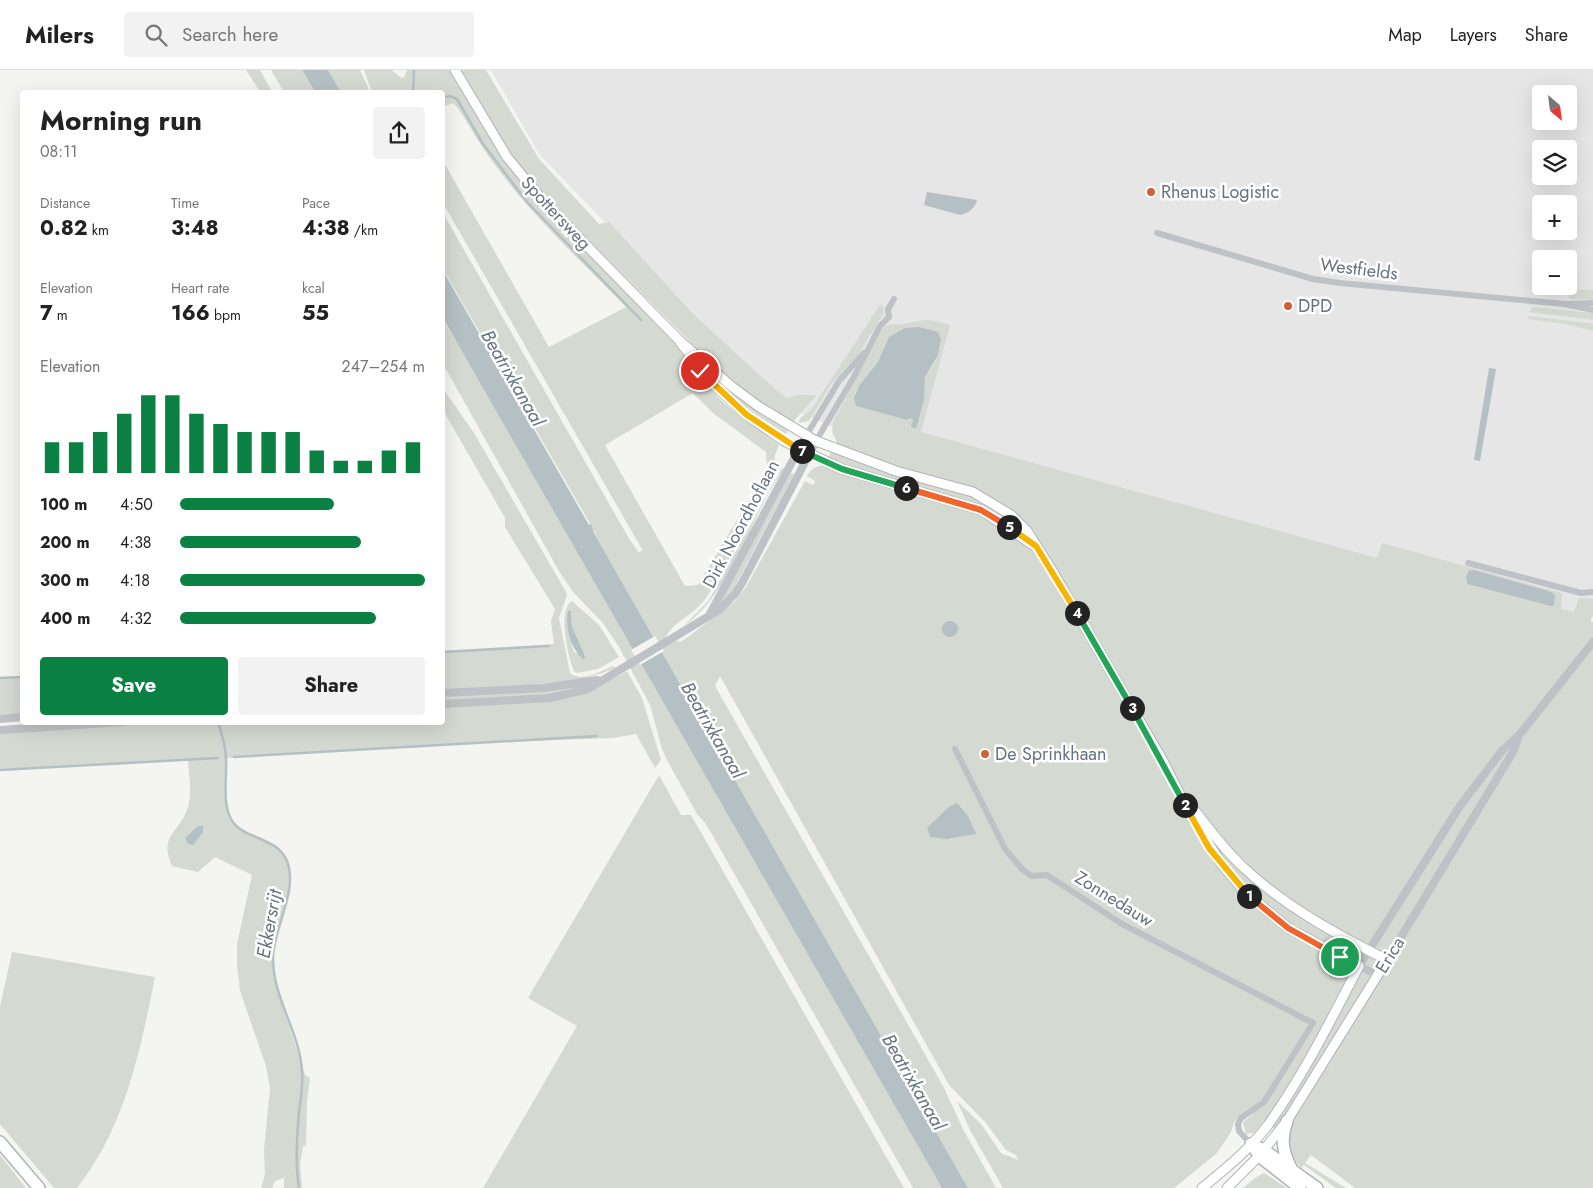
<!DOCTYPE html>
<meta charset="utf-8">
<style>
:root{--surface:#fff;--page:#f2f2f2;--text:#222;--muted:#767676;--line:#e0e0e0;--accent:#0b8043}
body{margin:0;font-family:Jost,sans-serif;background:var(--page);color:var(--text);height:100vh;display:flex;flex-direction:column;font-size:19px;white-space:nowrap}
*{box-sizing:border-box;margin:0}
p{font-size:16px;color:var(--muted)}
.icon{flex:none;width:28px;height:28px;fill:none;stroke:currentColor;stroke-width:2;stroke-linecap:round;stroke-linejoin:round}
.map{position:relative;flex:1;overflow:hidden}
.drawer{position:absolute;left:20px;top:20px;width:425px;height:635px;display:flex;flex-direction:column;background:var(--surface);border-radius:5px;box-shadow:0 5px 20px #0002}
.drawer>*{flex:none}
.needle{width:32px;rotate:152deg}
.fabs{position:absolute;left:1532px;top:15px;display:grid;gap:10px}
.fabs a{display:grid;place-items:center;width:45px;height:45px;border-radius:5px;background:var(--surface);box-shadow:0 5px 20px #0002;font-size:25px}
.pin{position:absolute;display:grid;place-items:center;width:42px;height:42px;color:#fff;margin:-21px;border:2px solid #fff;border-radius:50%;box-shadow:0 1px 5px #0007}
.km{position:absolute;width:25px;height:25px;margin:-12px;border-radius:50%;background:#222;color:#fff;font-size:14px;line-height:25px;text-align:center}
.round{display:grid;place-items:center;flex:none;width:52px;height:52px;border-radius:5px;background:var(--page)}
.head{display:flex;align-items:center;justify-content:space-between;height:85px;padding:0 20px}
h1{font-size:28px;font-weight:700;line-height:38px}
.metrics{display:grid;grid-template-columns:repeat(3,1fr);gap:8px;height:85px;padding:5px 20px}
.metrics div{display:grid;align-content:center}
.metrics b{font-size:21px;font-weight:700}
.metrics small{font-size:14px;font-weight:400}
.metrics p{font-size:14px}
.chart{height:140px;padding:10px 20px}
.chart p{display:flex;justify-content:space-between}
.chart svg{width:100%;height:90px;margin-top:5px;stroke:var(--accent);stroke-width:6}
.button{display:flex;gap:10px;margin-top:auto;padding:10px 20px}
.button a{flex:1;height:58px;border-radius:5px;background:var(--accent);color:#fff;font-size:20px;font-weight:700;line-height:58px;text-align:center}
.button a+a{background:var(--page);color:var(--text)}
ul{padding:0 20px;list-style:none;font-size:16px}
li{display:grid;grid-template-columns:80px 60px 1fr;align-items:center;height:38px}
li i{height:12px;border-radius:6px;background:var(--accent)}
header{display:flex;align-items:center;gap:30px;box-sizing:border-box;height:70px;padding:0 25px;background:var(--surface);border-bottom:1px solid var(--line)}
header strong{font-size:24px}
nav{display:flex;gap:28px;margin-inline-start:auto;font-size:18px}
.search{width:350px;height:45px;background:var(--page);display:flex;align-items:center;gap:12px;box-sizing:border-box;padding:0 18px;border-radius:5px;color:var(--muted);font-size:19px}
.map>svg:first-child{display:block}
</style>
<header>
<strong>Milers</strong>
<div class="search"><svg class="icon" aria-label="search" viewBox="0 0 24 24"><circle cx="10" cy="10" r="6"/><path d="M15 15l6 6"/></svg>Search here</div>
<nav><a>Map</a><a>Layers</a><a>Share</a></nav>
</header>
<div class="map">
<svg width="1593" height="1118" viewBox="0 0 1593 1118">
<rect width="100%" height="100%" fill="#f4f5f1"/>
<path fill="#e5e6e5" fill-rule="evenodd" d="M491 0H1593V536L1583 552 844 362 794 340 690 247 599 146 539 84ZM1541 24H1569V51H1541ZM1541 79H1569V106H1541ZM1541 134H1569V161H1541ZM1541 189H1569V216H1541Z"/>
<path fill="#d4d9d1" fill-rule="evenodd" d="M246 0H260L272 22H260Z
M271 0H302L315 22H284Z
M328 0H360L370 22H341Z
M364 0H392L401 8 404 7 407 0H451L497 79 541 135 673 271 702 310 724 333 779 375 775 385 773 405C751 445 732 489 706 528 694 545 674 551 666 567L680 572 688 567 734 532 746 517 805 411 813 415 815 411 807 406C811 399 816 396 824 395L837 372 832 362 833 352 882 259C888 252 895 255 904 254 928 249 926 248 950 255L921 362 1377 488 1382 473 1562 523 1561 539 1574 542 1579 528 1593 529V546L1590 551 1593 552V1118H1355L1311 1085 1305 1093 1346 1118H1336L1304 1095 1301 1098 1291 1085 1288 1068 1264 1051 1254 1063 1246 1064 1243 1052 1253 1044 1248 1039 1234 1052 1231 1062 1217 1083 1174 1118H1003L970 1060 957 1031 981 1054 1001 1083 1018 1090 1016 1085 1006 1080 986 1053 949 1015 720 606 715 616 943 1016 964 1061 996 1118H968L595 465 596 464 443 199V143L627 465 638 482 643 481 443 133V91L549 277 626 237C581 191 533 147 495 95 481 77 470 56 457 37L453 33 443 37 442 22H372ZM889 267 936 291 925 307 924 331 916 359 911 348 907 350 856 336 855 323 878 292ZM693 323 713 343 766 382 767 400 698 515 685 516 605 375ZM1474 500 1552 522 1554 524 1551 536 1467 514 1466 510Z
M460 0H486L539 89 599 154 609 152 694 245 775 319 786 328 798 325H817L793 352 765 338 719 301 549 130 511 85Z
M1565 219 1593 220V230L1570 229Z
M880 235 883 236 884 243 858 285 831 314 809 351 798 353 801 347 811 340Z
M1533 237 1593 243V250L1529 242Z
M1528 246 1589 253 1593 254V261L1566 254 1528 249Z
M442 248 487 322 942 1118H913L706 754 697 744 668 692 662 679 650 635 619 577 603 553 573 522 559 501 443 294Z
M690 279 789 359 786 364C751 342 713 314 690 279Z
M442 317 474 363 566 522 567 525 559 548 570 603C582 613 601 601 613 596L615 598C561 621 500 618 443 621V581L554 574 551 551 555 539 505 457V448L497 434 443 340Z
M782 398 784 399C748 449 734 520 682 558L709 530Z
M791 403 794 404 732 522 722 533 720 531Z
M572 531 599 555 619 587 598 599 577 603 574 601C568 587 557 540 572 531ZM571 541 572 556 585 586 574 582C570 568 564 555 571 541Z
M627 601 642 628 661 690 655 698 636 664 613 668 474 673 227 688C227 704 223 726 228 741 237 770 280 763 289 794 298 822 274 857 274 887 275 927 295 968 305 1005L310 1008 307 1031 306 1076H303L300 1095 302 1118H284V1108L275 1111 272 1118H261L265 1104 264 1080 270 1018 266 996 240 921 237 895V874L252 805 215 787 198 802 172 796C158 765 180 763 188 737 192 723 189 705 188 690L0 701V662L143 652 157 655 171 652H442L443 636C506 633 571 634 627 601Z
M22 606V645L0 646V607Z
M587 613V616L549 625 443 632V625Z
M659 705 681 745H691L904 1118H483L577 956 528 928Z
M12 882 155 907C140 982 125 1057 77 1118H54L0 1054V937Z
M0 1085 26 1118H0Z
M1264 1103 1287 1118H1243L1255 1108Z"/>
<path fill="#b5c0c4" d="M302 0H328L341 22H315Z
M927 122 977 130C976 137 968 144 960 145L924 135Z
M442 199 589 455 591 454 595 465 968 1118H942L455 269 443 248Z
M919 257 938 262 941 269 938 285 925 307 924 331 916 359 911 356 913 351 911 348 907 350 856 336 854 328 859 316 878 292 889 267 905 258Z
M1489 298 1496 299 1480 391 1474 390Z
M1474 500 1552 522 1555 526 1554 535 1551 536 1467 514 1466 507 1469 501Z
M568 541H571L572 556 585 586 584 590C570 578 565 559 568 541Z
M942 559a8 8 0 1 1 16 0a8 8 0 1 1-16 0Z
M957 733 968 746 976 764 946 769 930 767 927 758 950 736Z
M198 756H203V762L193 775 188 774 185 768Z"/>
<path fill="#f4f5f1" d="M655 566 664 581 640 595 631 580Z"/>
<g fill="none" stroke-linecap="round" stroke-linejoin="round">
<path stroke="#b5c0c4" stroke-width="2.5" d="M413 22 414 0
M442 28 450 26 457 29 483 74 527 132 641 250
M442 582 549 576
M0 608 22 607
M218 652C222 664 226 677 226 689 227 709 222 732 231 749 243 772 283 765 289 798 295 825 274 859 273 887 272 927 300 962 302 1001 303 1014 301 1029 299 1042 297 1067 295 1093 299 1118
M234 687 597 666
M0 700 218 688"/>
<defs>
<path id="secondary" d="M455 0 507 87 544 132 678 269 731 316 758 336 816 371 896 401 973 422 1011 445 1027 461 1053 502 1163 691 1189 743 1223 796 1247 824 1288 858 1359 896C1331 950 1303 1006 1268 1055 1250 1079 1225 1099 1202 1118
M680 272 711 312 747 345 784 371 842 399 981 440 1033 475
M1186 730C1205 752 1221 777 1243 797 1284 836 1336 864 1387 890L1287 1051 1259 1086 1227 1118"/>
<path id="motorway" d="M1287 1051C1281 1069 1282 1080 1291 1098
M0 1072 39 1118
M1251 1074 1264 1080 1317 1118
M1255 1079 1259 1086 1300 1118"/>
</defs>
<use href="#secondary" stroke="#b1b5b9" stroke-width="11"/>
<use href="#motorway" stroke="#b1b4b7" stroke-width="14"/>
<path stroke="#bec1c5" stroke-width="6" d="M1157 163 1313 209 1340 213 1564 234 1593 240
M1568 234 1593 233
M806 366 839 311 864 283
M816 371 855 305 880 256 889 247 888 239 894 229
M1468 493 1581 523 1593 522
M955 679 1005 779 1022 799 1031 806 1047 805 1122 854 1313 953 1264 1032 1241 1048 1238 1054 1239 1061 1251 1074"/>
<path stroke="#bec1c5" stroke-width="8" d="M710 544 806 366
M442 623 544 618 597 610
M442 634 550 628 588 619 719 540 735 524 742 513 816 371
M0 649 22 647
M0 660 123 652
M1387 890 1513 682 1518 668
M1378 905 1359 896 1460 736 1501 682 1520 664 1593 572"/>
<use href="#secondary" stroke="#fff" stroke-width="9"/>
<use href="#motorway" stroke="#fff" stroke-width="11"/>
</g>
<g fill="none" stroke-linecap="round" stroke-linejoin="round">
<defs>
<path id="split-1" d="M1249 826 1288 858 1340 887"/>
<path id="split-2" d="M1185 735 1209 778 1249 826"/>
<path id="split-3" d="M1132 638 1185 735"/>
<path id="split-4" d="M1077 543 1132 638"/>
<path id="split-5" d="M1009 457 1036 476 1077 543"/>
<path id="split-6" d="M906 418 981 440 1009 457"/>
<path id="split-7" d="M802 381 842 399 906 418"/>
<path id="split-8" d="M700 301 747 345 802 381"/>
</defs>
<use href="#split-1" stroke="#fff" stroke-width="10"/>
<use href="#split-2" stroke="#fff" stroke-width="10"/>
<use href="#split-3" stroke="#fff" stroke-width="10"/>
<use href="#split-4" stroke="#fff" stroke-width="10"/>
<use href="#split-5" stroke="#fff" stroke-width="10"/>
<use href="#split-6" stroke="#fff" stroke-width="10"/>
<use href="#split-7" stroke="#fff" stroke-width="10"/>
<use href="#split-8" stroke="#fff" stroke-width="10"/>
<use href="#split-1" stroke="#f0652b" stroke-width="6"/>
<use href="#split-2" stroke="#f5b400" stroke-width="6"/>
<use href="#split-3" stroke="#22a559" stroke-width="6"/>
<use href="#split-4" stroke="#22a559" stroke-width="6"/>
<use href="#split-5" stroke="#f5b400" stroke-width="6"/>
<use href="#split-6" stroke="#f0652b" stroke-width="6"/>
<use href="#split-7" stroke="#22a559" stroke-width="6"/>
<use href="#split-8" stroke="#f5b400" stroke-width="6"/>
</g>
<g fill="#ce6138" stroke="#fff" stroke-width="2">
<circle cx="1151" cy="122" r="5"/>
<circle cx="1288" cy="236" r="5"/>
<circle cx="985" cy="684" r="5"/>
</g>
<g text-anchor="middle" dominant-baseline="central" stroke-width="5" stroke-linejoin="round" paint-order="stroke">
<g font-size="18" fill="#67737f" stroke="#fff" text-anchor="start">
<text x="1161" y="122">Rhenus Logistic</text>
<text x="1298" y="236">DPD</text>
<text x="995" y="684">De Sprinkhaan</text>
</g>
<g font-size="18" fill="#67737f" stroke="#fff">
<text transform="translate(556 143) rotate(47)">Spottersweg</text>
<text transform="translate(1359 199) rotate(7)">Westfields</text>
<text transform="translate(741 454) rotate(-62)">Dirk Noordhoflaan</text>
<text transform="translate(1114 829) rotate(32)">Zonnedauw</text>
<text transform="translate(1390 885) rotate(-59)">Erica</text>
</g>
<g font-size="19" font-style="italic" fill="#63747c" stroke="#fff">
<text transform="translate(513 308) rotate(60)">Beatrixkanaal</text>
<text transform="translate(713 660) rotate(60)">Beatrixkanaal</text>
<text transform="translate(269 854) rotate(-80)">Ekkersrijt</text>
<text transform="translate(914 1012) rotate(60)">Beatrixkanaal</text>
</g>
</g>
</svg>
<div class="fabs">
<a><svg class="needle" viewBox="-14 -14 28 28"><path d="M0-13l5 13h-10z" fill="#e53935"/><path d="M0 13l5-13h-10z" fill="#767676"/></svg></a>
<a><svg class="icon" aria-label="layers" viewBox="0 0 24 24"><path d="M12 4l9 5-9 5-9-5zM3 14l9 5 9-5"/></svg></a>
<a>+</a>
<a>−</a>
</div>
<div class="pin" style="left:1340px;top:887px;background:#1e9e55"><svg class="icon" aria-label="arrive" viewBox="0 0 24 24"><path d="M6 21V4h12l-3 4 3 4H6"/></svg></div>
<div class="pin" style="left:700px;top:301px;background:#d93025"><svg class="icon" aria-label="check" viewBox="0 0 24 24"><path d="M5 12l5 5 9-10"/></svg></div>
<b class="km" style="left:1249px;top:826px">1</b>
<b class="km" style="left:1185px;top:735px">2</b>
<b class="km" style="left:1132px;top:638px">3</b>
<b class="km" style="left:1077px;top:543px">4</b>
<b class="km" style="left:1009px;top:457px">5</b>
<b class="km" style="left:906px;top:418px">6</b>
<b class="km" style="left:802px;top:381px">7</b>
<section class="drawer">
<div class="head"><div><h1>Morning run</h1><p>08:11</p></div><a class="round"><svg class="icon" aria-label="share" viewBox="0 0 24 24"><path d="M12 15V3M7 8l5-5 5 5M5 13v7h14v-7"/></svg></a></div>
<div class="metrics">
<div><p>Distance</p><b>0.82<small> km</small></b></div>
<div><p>Time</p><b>3:48</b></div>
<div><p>Pace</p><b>4:38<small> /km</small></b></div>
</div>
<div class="metrics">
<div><p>Elevation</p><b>7<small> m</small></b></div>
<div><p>Heart rate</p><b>166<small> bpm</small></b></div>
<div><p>kcal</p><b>55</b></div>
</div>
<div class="chart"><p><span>Elevation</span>247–254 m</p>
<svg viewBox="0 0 160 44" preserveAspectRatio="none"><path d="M5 44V29M15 44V29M25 44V24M35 44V15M45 44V6M55 44V6M65 44V15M75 44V20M85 44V24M95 44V24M105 44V24M115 44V33M125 44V38M135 44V38M145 44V33M155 44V29"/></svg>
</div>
<ul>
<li><b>100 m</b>4:50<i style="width:63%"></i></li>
<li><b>200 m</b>4:38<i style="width:74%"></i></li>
<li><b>300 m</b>4:18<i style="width:100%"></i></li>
<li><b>400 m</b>4:32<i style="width:80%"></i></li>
</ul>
<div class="button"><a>Save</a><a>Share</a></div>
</section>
</div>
